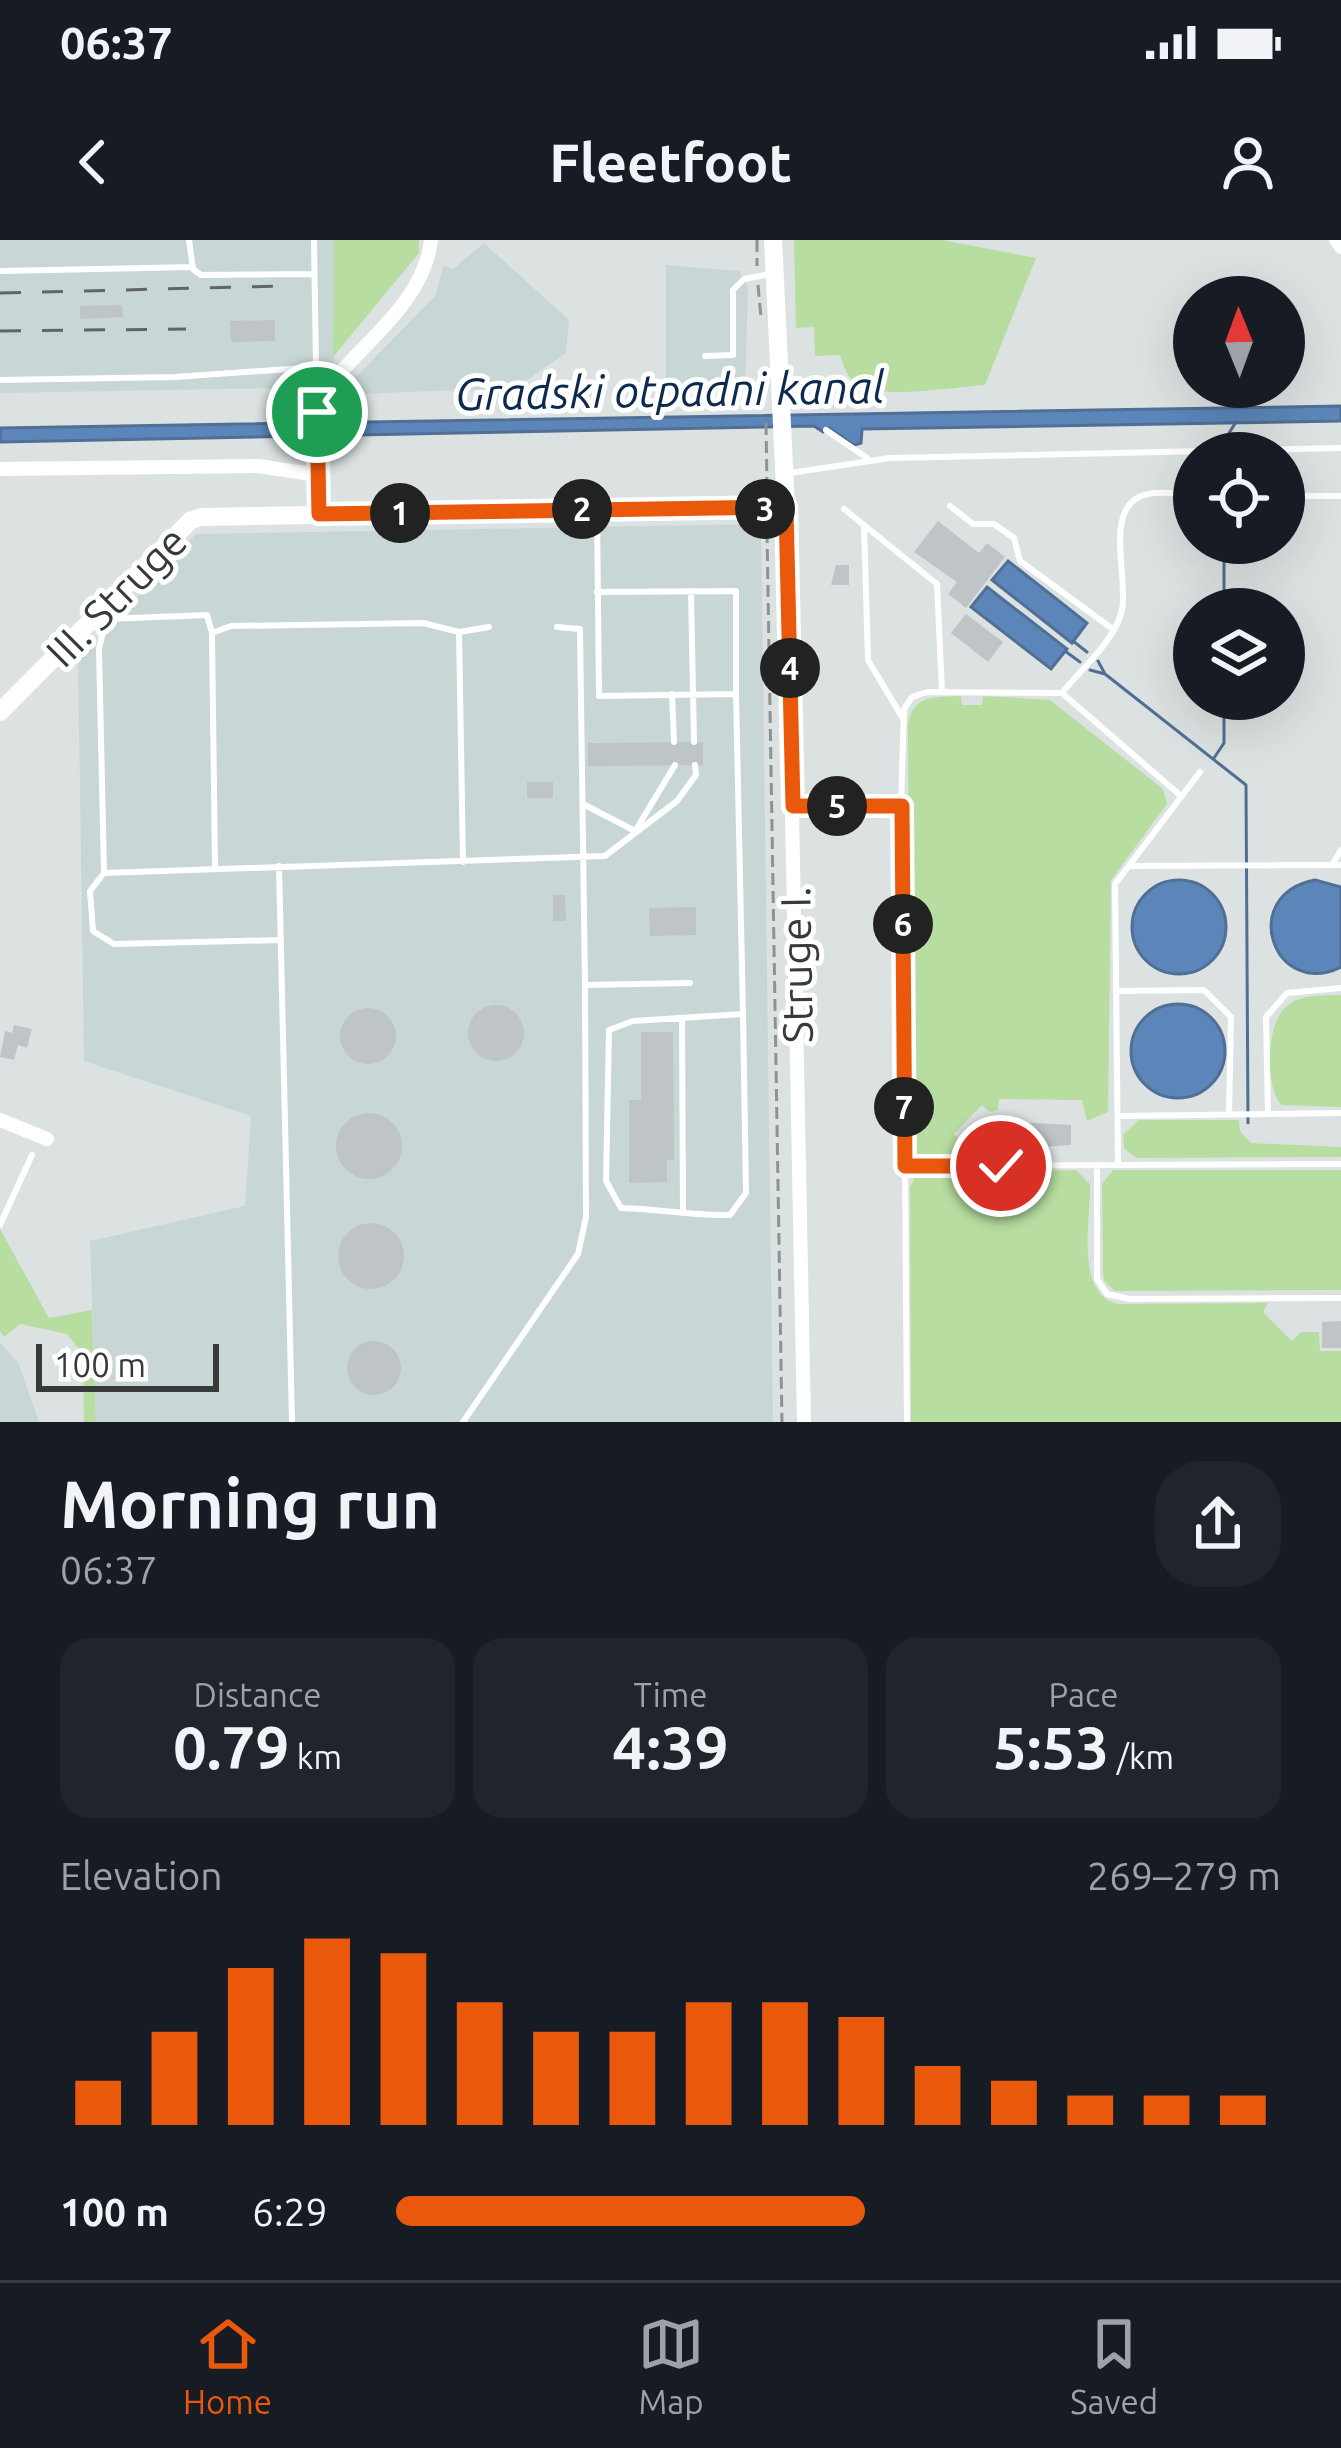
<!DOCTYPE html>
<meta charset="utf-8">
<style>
:root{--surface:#171b24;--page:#20242c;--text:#f1f3f6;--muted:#9ea1a6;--line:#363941;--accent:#ea580c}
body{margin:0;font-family:Ubuntu,sans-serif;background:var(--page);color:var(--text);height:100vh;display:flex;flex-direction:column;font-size:45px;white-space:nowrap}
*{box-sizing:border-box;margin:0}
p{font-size:39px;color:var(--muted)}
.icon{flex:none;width:66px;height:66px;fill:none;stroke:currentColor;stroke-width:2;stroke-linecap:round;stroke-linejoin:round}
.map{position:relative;height:1182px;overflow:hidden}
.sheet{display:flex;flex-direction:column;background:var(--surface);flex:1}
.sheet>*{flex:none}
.needle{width:78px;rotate:359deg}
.buttons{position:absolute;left:1173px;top:36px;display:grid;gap:24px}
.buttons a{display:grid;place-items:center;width:132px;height:132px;border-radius:50%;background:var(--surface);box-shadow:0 12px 48px #0002;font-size:60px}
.scale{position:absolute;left:36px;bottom:30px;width:183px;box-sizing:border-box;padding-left:12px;border:6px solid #383a3a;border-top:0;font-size:33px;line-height:42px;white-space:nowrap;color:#383a3a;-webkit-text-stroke:9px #fff;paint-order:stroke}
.pin{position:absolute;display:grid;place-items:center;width:102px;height:102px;color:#fff;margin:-51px;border:6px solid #fff;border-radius:50%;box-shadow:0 3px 12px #0007}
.km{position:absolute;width:60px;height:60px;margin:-30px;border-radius:50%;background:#222;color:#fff;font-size:33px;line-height:60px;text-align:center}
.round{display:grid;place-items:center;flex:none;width:126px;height:126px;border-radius:48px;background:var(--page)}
.head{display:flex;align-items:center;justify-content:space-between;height:204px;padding:0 60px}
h1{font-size:66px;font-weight:600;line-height:90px}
.stats{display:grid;grid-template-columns:repeat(3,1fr);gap:18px;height:204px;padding:12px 60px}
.stats div{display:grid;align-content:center;border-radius:30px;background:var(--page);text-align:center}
.stats b{font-size:60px;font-weight:600}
.stats small{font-size:33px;font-weight:400}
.stats p{font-size:33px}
.chart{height:336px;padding:24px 60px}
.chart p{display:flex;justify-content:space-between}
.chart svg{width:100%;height:216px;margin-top:12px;stroke:var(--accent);stroke-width:6}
ul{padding:0 60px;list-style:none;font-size:39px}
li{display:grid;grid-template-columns:192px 144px 1fr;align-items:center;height:90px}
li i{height:30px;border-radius:15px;background:var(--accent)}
.status{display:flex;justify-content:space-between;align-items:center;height:84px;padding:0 60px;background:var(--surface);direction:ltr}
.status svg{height:33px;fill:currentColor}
header{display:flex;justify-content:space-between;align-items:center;height:156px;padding:0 60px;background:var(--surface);font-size:54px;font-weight:600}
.dock{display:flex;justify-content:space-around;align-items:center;height:168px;border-top:3px solid var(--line);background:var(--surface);font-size:33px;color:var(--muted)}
.dock a{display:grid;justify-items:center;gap:6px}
.dock .on{color:var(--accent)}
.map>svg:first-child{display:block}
</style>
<div class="status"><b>06:37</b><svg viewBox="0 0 49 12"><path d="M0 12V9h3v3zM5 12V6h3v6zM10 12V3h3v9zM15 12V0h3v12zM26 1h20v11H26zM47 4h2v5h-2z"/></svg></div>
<header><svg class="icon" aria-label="back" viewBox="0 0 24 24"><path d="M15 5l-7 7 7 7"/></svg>Fleetfoot<svg class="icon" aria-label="person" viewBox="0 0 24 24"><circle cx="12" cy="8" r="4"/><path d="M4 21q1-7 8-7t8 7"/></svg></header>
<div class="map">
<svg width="1341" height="1182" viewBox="0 0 1341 1182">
<rect width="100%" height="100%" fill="#dce2e2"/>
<path fill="#c8d7d6" d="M0 0H334L333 147 0 153Z
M484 3 569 80 566 113 515 148 357 154 348 145 436 55 443 26 453 29Z
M666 25 739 31 748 47 745 152 666 153Z
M761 284 773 1182H96L90 1001 245 966 251 876 84 821 78 421 196 294Z
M0 1103 18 1122 39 1182H0Z"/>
<path fill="#b7dda0" d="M334 0H419V13L333 117Z
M794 0H942L1036 18 985 145C953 147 888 159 860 146 848 141 844 126 840 115L815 116 814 87 796 88Z
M961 456 962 465H982L983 456 1050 460 1163 549 1167 564 1111 640 1108 872 1087 881 1082 860 999 859 998 870 990 872 982 865 954 894 969 910 968 919H922L910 905 908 484C913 454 936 457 961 456Z
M1341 755V867L1282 865C1264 848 1266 784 1286 767 1301 753 1322 756 1341 755Z
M1139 880H1239L1240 891 1251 903 1341 907V917L1137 918 1124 908 1123 895Z
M1076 930 1090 944C1091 979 1074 1054 1118 1064L1268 1063 1263 1072 1292 1101 1301 1092H1319L1320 1111H1341V1182H911L910 947 916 935Z
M1113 930H1341V1050L1115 1051 1104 1041 1103 1033 1102 944Z
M0 989 49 1078 92 1070 96 1182H84L83 1114 67 1094 20 1084 4 1097 0 1091Z"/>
<path fill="#5c86ba" stroke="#516f94" stroke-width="3" d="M1341 166V181L862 189 861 203 854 205 829 188 823 192 814 186 0 202V188Z
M1008 321 1087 383 1072 403 992 340Z
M987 347 1067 409 1051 429 971 367Z
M1315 640 1341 647V727C1274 760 1237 655 1315 640Z
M1132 687a47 47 0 1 1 94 0a47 47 0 1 1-94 0Z
M1131 811a47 47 0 1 1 94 0a47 47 0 1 1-94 0Z"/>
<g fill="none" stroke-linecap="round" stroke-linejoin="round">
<path stroke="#516f94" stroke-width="3" d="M1224 201 1236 182
M1224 303V369
M1073 401 1087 412
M1065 411 1080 422
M1098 421 1105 434 1246 545 1248 883
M1090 430 1105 434
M1214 518 1224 503V459"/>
</g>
<path fill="#bfc4c6" d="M122 65 123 77 80 79V66Z
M275 80V101L231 102 230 81Z
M938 281 979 313 987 303 1005 317 966 368 948 354 957 342 914 312Z
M836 325H849V345H831Z
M966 374 1003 402 988 422 951 393Z
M703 502V525L588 526V503Z
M527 542H553V558H527Z
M553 655H565L566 681H553Z
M696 667V695L650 696 649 668Z
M468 793a28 28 0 1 1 56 0a28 28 0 1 1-56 0Z
M340 796a28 28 0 1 1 56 0a28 28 0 1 1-56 0Z
M14 785 32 789 27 808 18 805 14 820 0 817 5 791 12 793Z
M641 792H673L674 920H667V942L629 943V860H641Z
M336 906a33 33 0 1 1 66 0a33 33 0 1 1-66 0Z
M999 881 1071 885V905L999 910Z
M338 1016a33 33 0 1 1 66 0a33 33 0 1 1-66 0Z
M1341 1081V1108H1322V1082Z
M347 1128a27 27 0 1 1 54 0a27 27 0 1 1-54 0Z"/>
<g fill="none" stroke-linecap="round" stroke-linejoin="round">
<path stroke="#8e9292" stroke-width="3" stroke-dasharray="12 6" stroke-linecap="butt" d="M757 0V26
M758 45 761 78
M766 183 767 246
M767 291 782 1182"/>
<path stroke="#fff" stroke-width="6" d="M189 0 193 29 201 35 314 34
M0 31 193 27
M705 116 733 115V50L744 39 770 34
M316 127 319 153
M0 140 175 137 316 127 314 0
M826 190 867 218
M790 233 890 218 1341 208
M1284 256H1341
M950 266 973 284H994L1014 298 1020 321 1114 390
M844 269 937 344 942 452
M597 273 599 456 736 454 743 774 633 781 609 790 606 941 621 968C659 969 693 976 730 975L746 953 743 774
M864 286 868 420 902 477
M691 351 694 502
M597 352 736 351V454
M557 387 580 389 585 745 690 743
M459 392 489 387
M212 393 207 375 106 379 99 409 104 633 605 616 677 561 696 535 695 525
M1062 453 1181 556
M672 454 674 502
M585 565 635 591
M793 566H901L904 469 912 457 927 452 1062 453C1081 429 1115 401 1122 370 1129 338 1101 263 1148 254 1162 251 1180 254 1194 255
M901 566 905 926 1341 924
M637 588 675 525
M1332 625 1341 610
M279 626 292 1182
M1130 626 1341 625
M215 628 212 393 231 386 423 383 459 392 463 622
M104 633 90 651 93 691 114 704 281 700
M1116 751 1204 750 1231 777 1229 874
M682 778 683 970
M1268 873 1266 777 1287 753 1341 748
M1118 876 1341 873
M1097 925V1039L1107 1054 1130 1059 1341 1058
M1118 925 1115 644 1200 532
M905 926 907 1182
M0 985 32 915
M463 1182 578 1014 586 977 585 745"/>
<path stroke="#fff" stroke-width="14" d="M1336 0 1341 7
M0 229 258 226 318 235
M786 267 804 1182
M319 274 320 157C356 107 424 65 431 0
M0 880 47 899"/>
<path stroke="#fff" stroke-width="18" d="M0 472 191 280 201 277 786 267 773 0"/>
<path stroke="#626565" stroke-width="3" stroke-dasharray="21 21" stroke-linecap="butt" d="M0 53 283 46
M0 91 186 89"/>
</g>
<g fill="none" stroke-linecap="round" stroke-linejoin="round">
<defs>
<path id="route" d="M317 172 319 274 786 267 793 566H902L905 926H1001"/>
</defs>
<use href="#route" stroke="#fff" stroke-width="24"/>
<use href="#route" stroke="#ea580c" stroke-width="15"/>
</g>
<g text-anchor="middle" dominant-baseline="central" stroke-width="10" stroke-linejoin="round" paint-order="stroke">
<g font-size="42" fill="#383a3a" stroke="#fff">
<text transform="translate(116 356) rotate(-45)">III. Struge</text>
<text transform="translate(796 725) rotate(-91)">Struge I.</text>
</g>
<g font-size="45" font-style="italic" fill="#0c2a4d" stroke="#fff">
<text transform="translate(670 150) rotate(-1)">Gradski otpadni kanal</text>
</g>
</g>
</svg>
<div class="buttons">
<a><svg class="needle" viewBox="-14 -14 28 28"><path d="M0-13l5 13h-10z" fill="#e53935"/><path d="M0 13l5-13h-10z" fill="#9ea1a6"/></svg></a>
<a><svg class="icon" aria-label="locate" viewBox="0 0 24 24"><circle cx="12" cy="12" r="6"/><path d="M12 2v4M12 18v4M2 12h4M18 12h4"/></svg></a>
<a><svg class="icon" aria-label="layers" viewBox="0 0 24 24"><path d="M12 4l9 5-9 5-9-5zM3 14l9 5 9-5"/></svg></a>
</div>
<div class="scale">100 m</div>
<div class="pin" style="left:317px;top:172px;background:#1e9e55"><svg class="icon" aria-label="arrive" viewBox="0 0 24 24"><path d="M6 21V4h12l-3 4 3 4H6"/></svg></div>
<div class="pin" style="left:1001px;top:926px;background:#d93025"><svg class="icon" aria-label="check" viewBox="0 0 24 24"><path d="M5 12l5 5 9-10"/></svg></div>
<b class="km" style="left:400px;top:273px">1</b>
<b class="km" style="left:582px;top:269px">2</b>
<b class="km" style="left:765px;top:269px">3</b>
<b class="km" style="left:790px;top:428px">4</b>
<b class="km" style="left:837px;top:566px">5</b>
<b class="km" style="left:903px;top:684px">6</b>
<b class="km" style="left:904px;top:867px">7</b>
</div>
<section class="sheet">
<div class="head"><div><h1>Morning run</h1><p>06:37</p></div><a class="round"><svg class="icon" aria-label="share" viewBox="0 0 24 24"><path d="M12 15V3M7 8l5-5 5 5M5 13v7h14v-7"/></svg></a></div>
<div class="stats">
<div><p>Distance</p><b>0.79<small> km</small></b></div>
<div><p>Time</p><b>4:39</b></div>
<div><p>Pace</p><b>5:53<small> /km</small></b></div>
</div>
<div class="chart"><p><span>Elevation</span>269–279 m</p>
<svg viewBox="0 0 160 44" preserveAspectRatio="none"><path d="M5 44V35M15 44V25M25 44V12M35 44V6M45 44V9M55 44V19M65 44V25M75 44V25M85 44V19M95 44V19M105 44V22M115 44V32M125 44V35M135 44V38M145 44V38M155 44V38"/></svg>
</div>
<ul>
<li><b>100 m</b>6:29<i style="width:53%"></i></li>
</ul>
</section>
<nav class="dock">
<a class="on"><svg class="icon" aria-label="home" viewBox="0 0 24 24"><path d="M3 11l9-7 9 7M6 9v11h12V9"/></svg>Home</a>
<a><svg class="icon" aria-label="map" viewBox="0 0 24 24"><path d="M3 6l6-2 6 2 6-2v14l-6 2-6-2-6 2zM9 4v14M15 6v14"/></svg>Map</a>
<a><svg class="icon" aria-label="saved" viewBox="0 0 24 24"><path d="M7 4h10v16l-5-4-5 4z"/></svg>Saved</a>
</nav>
